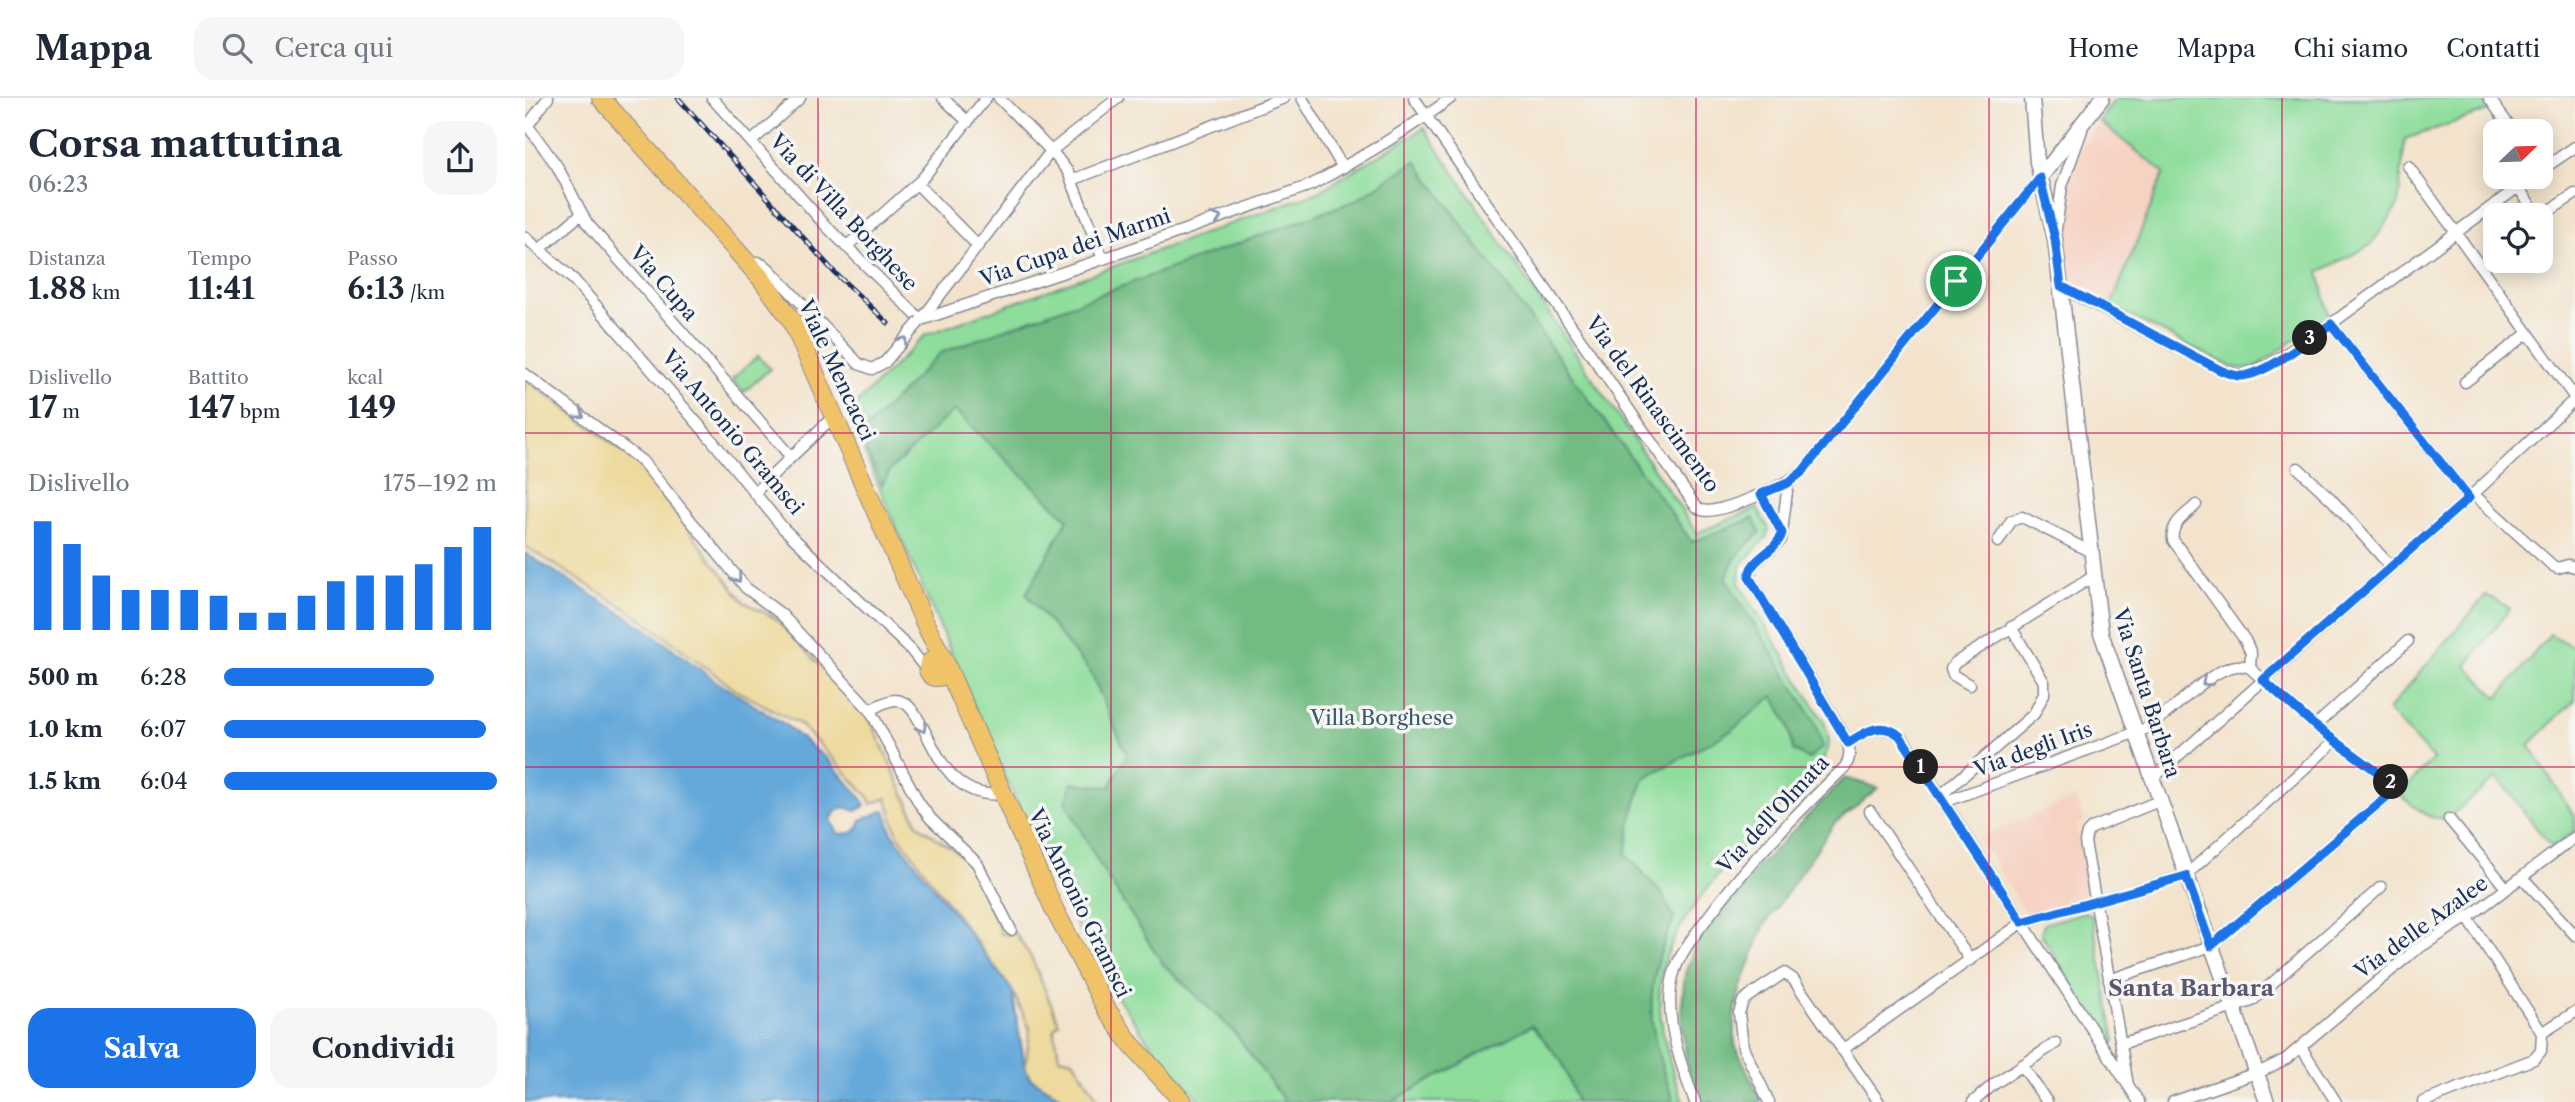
<!DOCTYPE html>
<html lang="it">
<meta charset="utf-8">
<style>
:root{--surface:#fff;--page:#f6f6f7;--text:#1f2937;--muted:#747a83;--line:#e0e1e3;--accent:#1a73e8}
body{margin:0;font-family:"Libre Caslon Text",serif;background:var(--page);color:var(--text);height:100vh;display:flex;flex-direction:column;font-size:26px;white-space:nowrap}
*{box-sizing:border-box;margin:0}
p{font-size:23px;color:var(--muted)}
.icon{flex:none;width:38px;height:38px;fill:none;stroke:currentColor;stroke-width:2;stroke-linecap:round;stroke-linejoin:round}
.map{position:relative;flex:1;overflow:hidden}
.panel{display:flex;flex-direction:column;background:var(--surface);width:525px}
.panel>*{flex:none}
.needle{width:46px;rotate:67deg}
.fabs{position:absolute;left:1958px;top:21px;display:grid;gap:14px}
.fabs a{display:grid;place-items:center;width:70px;height:70px;border-radius:14px;background:var(--surface);box-shadow:0 4px 18px #0003;font-size:35px}
.pin{position:absolute;display:grid;place-items:center;width:60px;height:60px;color:#fff;margin:-30px;border:4px solid #fff;border-radius:50%;box-shadow:0 2px 7px #0007}
.km{position:absolute;width:35px;height:35px;margin:-18px;border-radius:50%;background:#222;color:#fff;font-size:19px;line-height:35px;text-align:center}
.round{display:grid;place-items:center;flex:none;width:74px;height:74px;border-radius:21px;background:var(--page)}
.overview{display:flex;align-items:center;justify-content:space-between;height:119px;padding:0 28px}
h1{font-size:38px;font-weight:800;line-height:52px}
.stats{display:grid;grid-template-columns:repeat(3,1fr);gap:10px;height:119px;padding:7px 28px}
.stats div{display:grid;align-content:center}
.stats b{font-size:30px;font-weight:800}
.stats small{font-size:19px;font-weight:400}
.stats p{font-size:19px}
.chart{height:196px;padding:14px 28px}
.chart p{display:flex;justify-content:space-between}
.chart svg{width:100%;height:126px;margin-top:7px;stroke:var(--accent);stroke-width:6}
.button{display:flex;gap:14px;margin-top:auto;padding:14px 28px}
.button a{flex:1;height:80px;border-radius:21px;background:var(--accent);color:#fff;font-size:28px;font-weight:800;line-height:80px;text-align:center}
.button a+a{background:var(--page);color:var(--text)}
ul{padding:0 28px;list-style:none;font-size:23px}
li{display:grid;grid-template-columns:112px 84px 1fr;align-items:center;height:52px}
li i{height:18px;border-radius:9px;background:var(--accent)}
header{display:flex;align-items:center;gap:42px;box-sizing:border-box;height:98px;padding:0 35px;background:var(--surface);border-bottom:2px solid var(--line)}
header strong{font-size:33px}
nav{display:flex;gap:38px;margin-inline-start:auto;font-size:24px}
.search{width:490px;height:63px;background:var(--page);display:flex;align-items:center;gap:18px;box-sizing:border-box;padding:0 24px;border-radius:21px;color:var(--muted);font-size:26px}
main{display:flex;flex:1;min-height:0}
.map>svg:first-child{display:block}
</style>
<header>
<strong>Mappa</strong>
<div class="search"><svg class="icon" aria-label="search" viewBox="0 0 24 24"><circle cx="10" cy="10" r="6"/><path d="M15 15l6 6"/></svg>Cerca qui</div>
<nav><a>Home</a><a>Mappa</a><a>Chi siamo</a><a>Contatti</a></nav>
</header>
<main>
<section class="panel">
<div class="overview"><div><h1>Corsa mattutina</h1><p>06:23</p></div><a class="round"><svg class="icon" aria-label="share" viewBox="0 0 24 24"><path d="M12 15V3M7 8l5-5 5 5M5 13v7h14v-7"/></svg></a></div>
<div class="stats">
<div><p>Distanza</p><b>1.88<small> km</small></b></div>
<div><p>Tempo</p><b>11:41</b></div>
<div><p>Passo</p><b>6:13<small> /km</small></b></div>
</div>
<div class="stats">
<div><p>Dislivello</p><b>17<small> m</small></b></div>
<div><p>Battito</p><b>147<small> bpm</small></b></div>
<div><p>kcal</p><b>149</b></div>
</div>
<div class="chart"><p><span>Dislivello</span>175–192 m</p>
<svg viewBox="0 0 160 44" preserveAspectRatio="none"><path d="M5 44V6M15 44V14M25 44V25M35 44V30M45 44V30M55 44V30M65 44V32M75 44V38M85 44V38M95 44V32M105 44V27M115 44V25M125 44V25M135 44V21M145 44V15M155 44V8"/></svg>
</div>
<ul>
<li><b>500 m</b>6:28<i style="width:77%"></i></li>
<li><b>1.0 km</b>6:07<i style="width:96%"></i></li>
<li><b>1.5 km</b>6:04<i style="width:100%"></i></li>
</ul>
<div class="button"><a>Salva</a><a>Condividi</a></div>
</section>
<div class="map">
<svg width="2050" height="1004" viewBox="0 0 2050 1004">
<rect width="100%" height="100%" fill="#f6f6f2"/>
<filter id="ink" filterUnits="userSpaceOnUse"><feTurbulence type="fractalNoise" baseFrequency=".0143" numOctaves="2"/><feDisplacementMap in="SourceGraphic" scale="14" xChannelSelector="R" yChannelSelector="G"/><feConvolveMatrix kernelMatrix="1 2 1 2 8 2 1 2 1" color-interpolation-filters="sRGB"/></filter>
<filter id="wash" filterUnits="userSpaceOnUse"><feTurbulence type="fractalNoise" baseFrequency=".00686" numOctaves="4" result="noise"/><feDisplacementMap in="SourceGraphic" scale="28" xChannelSelector="R" yChannelSelector="G"/><feGaussianBlur stdDeviation="1.57" result="paint"/><feColorMatrix in="noise" values="0 0 0 0 0 0 0 0 0 0 0 0 0 0 0 0 0 1.4 0 .05"/><feComposite in="paint" operator="in"/></filter>
<g filter="url(#wash)">
<rect width="100%" height="100%" fill="#f3e3cc"/>
<path fill="#f6d2c3" d="M1574 23 1639 75 1586 208 1543 186 1540 100 1548 62Z
M1550 700 1560 724 1552 727 1564 800 1510 816 1499 812 1454 740Z"/>
<path fill="#8edd9b" stroke="#54867c" stroke-width="2" d="M1591 0H1957L1966 12 1880 41 1873 108 1846 147 1794 174 1804 218 1728 271 1706 269 1586 208 1639 75 1574 23Z
M899 30 1172 435 1232 410 1244 431 1241 440 1215 468 1214 485 1299 624C1306 642 1306 650 1295 667 1248 719 1152 805 1137 873 1128 911 1145 968 1158 1004H677L622 942 587 891 542 811 544 810 478 675 322 315 400 237 793 94Z
M233 258 245 271 219 294 207 281Z
M1961 497 1985 510 1941 568 1973 600 2025 536 2050 550V602L2004 647 2050 719V732L2027 750 1972 679 1921 722 1901 717 1874 697 1908 661 1863 612Z
M1559 814 1567 818 1590 943 1588 946H1584L1516 836 1519 826Z"/>
<path fill="#72bc83" stroke="#467670" stroke-width="2" d="M891 63 1167 444 1228 420 1235 435C1220 448 1206 461 1201 481L1289 622 1298 649 1283 661 1268 652 1263 626 1248 598 1206 633 1119 680 1107 717 1101 756 1137 796 1149 820C1116 895 1122 930 1149 1004H1052L1037 964 1007 927 866 1004H760L709 934 638 866 578 773 541 705 547 685 585 689 602 657 566 575 501 496 543 421 429 312 366 371 357 387 334 338 415 255 829 103Z
M1320 680 1353 690 1309 726 1239 828 1215 891 1209 919 1210 947 1237 1004H1175L1163 976 1156 916 1160 876 1174 837 1209 793Z"/>
<path fill="#eeda9e" stroke="#84847e" stroke-width="2" d="M0 281 111 363 219 504 250 520 345 621 393 727 436 757 452 779 476 836 490 835 506 859 534 925 529 930 534 959 548 962 574 1002 573 1004H545L505 980 500 970 505 931 488 894 372 735 362 700 346 706 343 698 275 626 212 593 117 521 0 448Z"/>
<path fill="#65a9da" stroke="#406c9c" stroke-width="2" d="M0 455 120 530 192 584 259 626 303 662 337 701 340 708 330 713C318 706 311 710 306 722L313 736 327 735 333 730 336 722 360 712 367 735 487 892 500 970 505 980 545 1004H0Z"/>
</g>
<g filter="url(#ink)">
<g fill="none" stroke-linecap="round" stroke-linejoin="round">
<defs>
<path id="minor" d="M187 0 301 128 396 222
M418 0 443 24
M474 0 530 57 543 74 578 161
M777 0 818 70
M889 0 1165 400C1168 405 1171 410 1177 412 1192 418 1264 386 1277 374L1515 80
M1964 0 1988 33
M0 24 32 68 62 125 266 359
M3 27 23 0
M226 44 275 0
M1883 68 2050 300
M2016 72 2050 49
M547 82 759 0
M392 86 451 146
M1993 89 2008 111 2015 117 2021 115 2050 96
M1531 131 1537 88 1557 32
M0 139 49 182 186 341 259 431 386 552 404 575
M321 149 397 81 461 0
M15 151 56 116
M222 164H233L242 169 334 266 347 271 360 264
M1536 189 1695 272 1716 277 1744 267 1806 226 2007 79
M396 222 578 161 786 87C834 61 882 33 926 0
M396 222 526 53 593 0
M1806 226 1944 400
M0 276 117 363 221 490 256 516 345 612 394 705 406 721 452 765 486 832
M1940 284 2003 235
M1773 370 1807 402 1866 469
M229 395 310 317
M1236 396 1257 435
M1948 396 2028 468 2033 470 2043 467 2050 469
M1671 407C1661 417 1645 425 1648 442L1720 542 1726 555 1725 570
M1473 444 1486 423 1497 419 1566 454
M1445 587 1428 577 1426 571 1430 565 1569 478
M345 612C353 608 362 602 370 602 405 602 405 704 477 696
M1790 628 1883 543
M1323 645C1342 632 1360 622 1378 641L1603 987
M1627 681 1944 400 2050 301
M1415 698 1509 616 1519 596V584L1486 529
M1419 704 1620 631C1647 617 1696 555 1725 570L1790 628 1873 689 1686 848 1584 882
M1345 713 1445 862
M1924 721 1982 791
M1997 779 2050 837
M1942 819 2017 935
M1596 946 1727 903 1856 789
M1776 949 1811 1004
M1317 952 1498 824 1660 778 1810 643
M1497 967 1522 1004
M1170 1004C1157 970 1141 927 1146 889 1149 861 1167 841 1183 819 1224 764 1271 716 1320 669 1330 653 1321 641 1313 627L1224 479 1228 467 1256 442 1263 385
M1244 1004 1218 949 1214 915 1218 903 1224 898 1259 875 1268 881 1354 1004
M1448 1004 1469 986 1531 945
M1614 1004 1603 987 1560 744 1562 735 1567 730 1634 703
M1648 1004 1737 973 1761 961 1889 853 1949 815 2050 739
M1898 1004 2009 961 2016 953 2017 935 2050 914"/>
<path id="tertiary" d="M1507 0 1512 64 1530 141 1576 535 1742 1004
M1515 80 1577 0"/>
<path id="primary" d="M76 0 235 179 266 221 403 532 421 566
M403 570a9 9 0 1 1 18 0a9 9 0 1 1-18 0Z
M422 569 529 811 582 912 605 945 658 1004"/>
</defs>
<use href="#minor" stroke="#878995" stroke-width="13"/>
<use href="#tertiary" stroke="#878995" stroke-width="17"/>
<use href="#primary" stroke="#878995" stroke-width="20"/>
<use href="#minor" stroke="#fff" stroke-width="10"/>
<use href="#tertiary" stroke="#fff" stroke-width="14"/>
<use href="#primary" stroke="#f1c369" stroke-width="18"/>
<defs>
<path id="rail" d="M153 0 310 175 363 225"/>
</defs>
<use href="#rail" stroke="#1b2f5e" stroke-width="5"/>
<use href="#rail" stroke="#f6f6f2" stroke-width="2.5" stroke-dasharray="8" stroke-linecap="butt"/>
<defs>
<path id="minor-bridge" d="M360 264 396 222"/>
</defs>
<use href="#minor-bridge" stroke="#878995" stroke-width="13" stroke-linecap="butt"/>
<use href="#minor-bridge" stroke="#fff" stroke-width="10"/>
</g>
<defs><path id="oneway-chevron" d="M-2-3.5L2.5 0L-2 3.5" fill="none" stroke-width="1.6" stroke-linecap="round" stroke-linejoin="round" transform="scale(1.75)"/></defs>
<g stroke="#8d97ae">
<use href="#oneway-chevron" transform="translate(692 120) rotate(-20)"/>
<use href="#oneway-chevron" transform="translate(378 243) rotate(-50)"/>
<use href="#oneway-chevron" transform="translate(55 316) rotate(36)"/>
<use href="#oneway-chevron" transform="translate(212 480) rotate(51)"/>
<use href="#oneway-chevron" transform="translate(1681 584) rotate(140)"/>
<use href="#oneway-chevron" transform="translate(397 630) rotate(61)"/>
</g>
</g>
<g fill="none" stroke-linecap="round" stroke-linejoin="round" filter="url(#ink)">
<defs>
<path id="route" d="M1515 80 1530 141 1536 188 1695 272C1702 275 1708 278 1716 278 1742 277 1784 241 1806 226L1944 400 1738 582 1790 628 1873 689 1686 848 1661 778 1497 824 1375 638C1357 622 1340 634 1323 645L1224 479C1225 459 1252 454 1257 435L1236 396 1263 385 1277 374Z"/>
</defs>
<use href="#route" stroke="#fff" stroke-width="14"/>
<use href="#route" stroke="#1a73e8" stroke-width="9"/>
</g>
<path fill="none" stroke="#c2185b" stroke-width="2" stroke-opacity="0.55" d="M293 0V1004M586 0V1004M879 0V1004M1171 0V1004M1464 0V1004M1757 0V1004M0 335H2050M0 669H2050"/>
<g text-anchor="middle" dominant-baseline="central" stroke-width="7" stroke-linejoin="round" paint-order="stroke">
<g font-size="21" fill="#1b2f5e" stroke="#f6f6f2">
<text transform="translate(319 114) rotate(47)">Via di Villa Borghese</text>
<text transform="translate(550 149) rotate(-19)">Via Cupa dei Marmi</text>
<text transform="translate(139 185) rotate(49)">Via Cupa</text>
<text transform="translate(312 272) rotate(65)">Viale Mencacci</text>
<text transform="translate(1128 306) rotate(54)">Via del Rinascimento</text>
<text transform="translate(208 334) rotate(50)">Via Antonio Gramsci</text>
<text transform="translate(1622 595) rotate(72)">Via Santa Barbara</text>
<text transform="translate(1508 651) rotate(-20)">Via degli Iris</text>
<text transform="translate(1248 716) rotate(-47)">Via dell'Olmata</text>
<text transform="translate(555 805) rotate(64)">Via Antonio Gramsci</text>
<text transform="translate(1896 829) rotate(-36)">Via delle Azalee</text>
</g>
<g font-size="21" fill="#385a6d" stroke="#f6f6f2">
<text x="857" y="619">Villa Borghese</text>
</g>
<g font-size="23" font-weight="bold" fill="#5a5570" stroke="#f6f6f2">
<text x="1666" y="890">Santa Barbara</text>
</g>
</g>
</svg>
<div class="fabs">
<a><svg class="needle" viewBox="-14 -14 28 28"><path d="M0-13l5 13h-10z" fill="#e53935"/><path d="M0 13l5-13h-10z" fill="#747a83"/></svg></a>
<a><svg class="icon" aria-label="locate" viewBox="0 0 24 24"><circle cx="12" cy="12" r="6"/><path d="M12 2v4M12 18v4M2 12h4M18 12h4"/></svg></a>
</div>
<div class="pin" style="left:1431px;top:183px;background:#1e9e55"><svg class="icon" aria-label="arrive" viewBox="0 0 24 24"><path d="M6 21V4h12l-3 4 3 4H6"/></svg></div>
<b class="km" style="left:1396px;top:669px">1</b>
<b class="km" style="left:1866px;top:684px">2</b>
<b class="km" style="left:1785px;top:240px">3</b>
</div>
</main>
